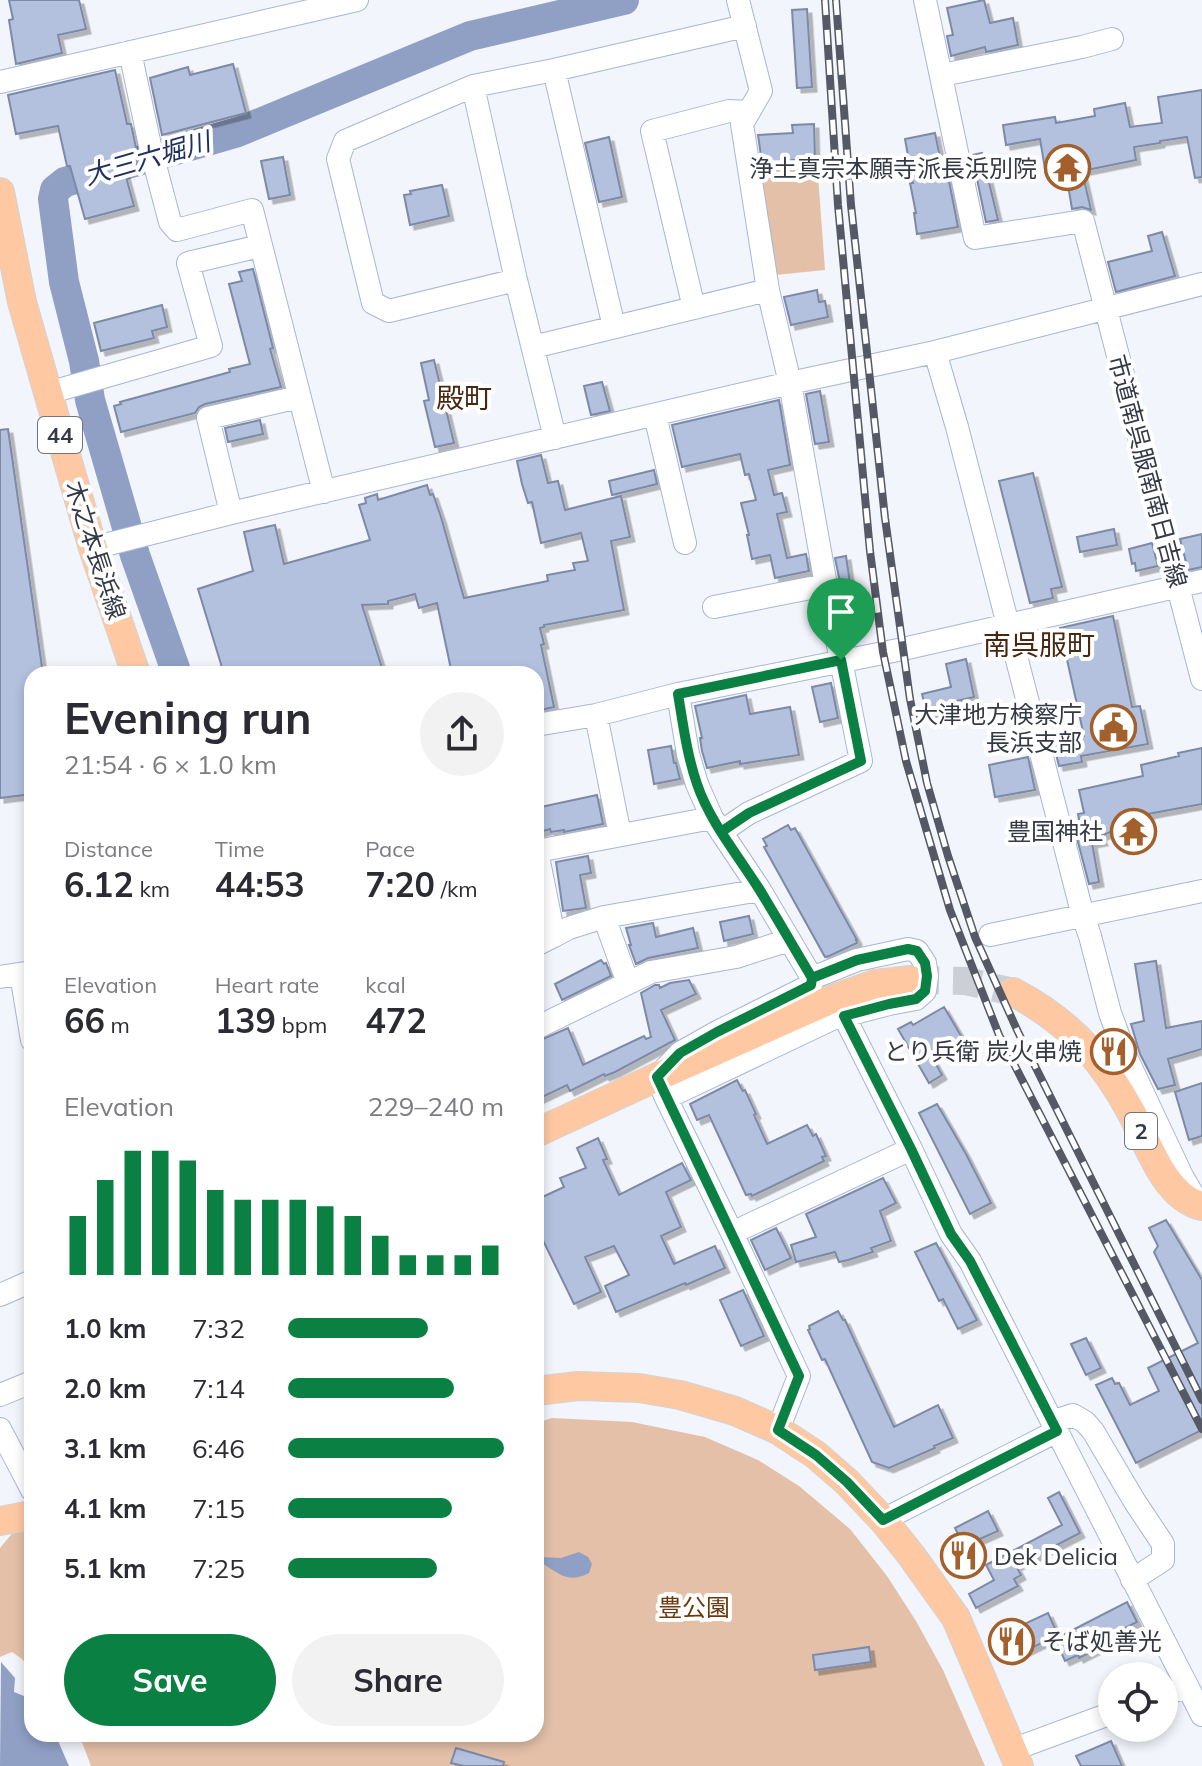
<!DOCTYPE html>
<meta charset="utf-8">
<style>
:root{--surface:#fff;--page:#f2f2f3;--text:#2b2b33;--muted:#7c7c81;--accent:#0b8043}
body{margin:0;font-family:Mulish,"Noto Sans JP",sans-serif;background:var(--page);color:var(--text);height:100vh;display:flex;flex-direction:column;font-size:30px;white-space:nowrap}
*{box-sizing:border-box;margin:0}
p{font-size:26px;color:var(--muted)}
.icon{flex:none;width:44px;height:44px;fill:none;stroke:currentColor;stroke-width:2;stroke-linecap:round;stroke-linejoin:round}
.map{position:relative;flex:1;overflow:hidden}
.panel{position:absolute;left:24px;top:666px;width:520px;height:1076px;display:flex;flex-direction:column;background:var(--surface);border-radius:24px;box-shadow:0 4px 12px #0003}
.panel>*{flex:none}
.controls{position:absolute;left:1098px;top:1662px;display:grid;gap:16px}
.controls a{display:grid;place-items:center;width:80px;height:80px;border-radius:50%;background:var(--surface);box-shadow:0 4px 12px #0003;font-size:40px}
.pin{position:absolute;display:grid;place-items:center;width:68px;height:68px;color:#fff;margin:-82px -34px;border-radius:50% 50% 50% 0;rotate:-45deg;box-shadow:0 0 8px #0007}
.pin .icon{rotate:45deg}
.round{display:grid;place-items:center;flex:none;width:84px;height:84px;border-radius:42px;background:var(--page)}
.head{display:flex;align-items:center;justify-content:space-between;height:136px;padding:0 40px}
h1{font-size:44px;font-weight:700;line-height:60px}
.stats{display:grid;grid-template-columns:repeat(3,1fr);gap:12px;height:136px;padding:8px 40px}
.stats div{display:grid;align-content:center}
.stats b{font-size:34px;font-weight:700}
.stats small{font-size:22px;font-weight:400}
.stats p{font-size:22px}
.chart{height:224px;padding:16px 40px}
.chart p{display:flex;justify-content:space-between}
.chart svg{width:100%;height:144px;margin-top:8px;stroke:var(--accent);stroke-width:6}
.primary-button{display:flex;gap:16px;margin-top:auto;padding:16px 40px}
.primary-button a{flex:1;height:92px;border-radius:48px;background:var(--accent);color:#fff;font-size:32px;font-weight:700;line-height:92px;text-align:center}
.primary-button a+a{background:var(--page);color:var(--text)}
ul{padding:0 40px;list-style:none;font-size:26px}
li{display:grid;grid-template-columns:128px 96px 1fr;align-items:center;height:60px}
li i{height:20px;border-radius:10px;background:var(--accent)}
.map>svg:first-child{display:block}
</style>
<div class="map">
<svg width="1202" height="1766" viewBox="0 0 1202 1766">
<defs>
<filter id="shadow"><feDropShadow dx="4.5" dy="4.5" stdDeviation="0" flood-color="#0004"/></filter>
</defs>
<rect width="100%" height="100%" fill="#f2f5fb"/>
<path fill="#e4c0a8" d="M817 162 825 270 775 275 759 168Z
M552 1418 632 1422 705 1437 758 1460 799 1486 850 1529 887 1576 916 1621 943 1670 985 1766H91L79 1734H536V1423Z
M32 1522V1672L22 1659 12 1652 0 1657V1548L20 1524Z"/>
<path fill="#90a0c5" d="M579 1552 588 1557 592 1564 589 1573C565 1586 555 1569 536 1560V1554L540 1557 561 1558Z
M1 1662 15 1678 14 1692 24 1696 32 1704V1734H55L69 1766H0Z"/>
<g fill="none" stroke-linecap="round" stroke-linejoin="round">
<path stroke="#90a0c5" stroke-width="30" d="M177 674 135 555 90 400 84 361 64 282 53 199 55 190 65 182 238 132 470 36 624 0"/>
</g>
<path fill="#b3c1df" stroke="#7d8aa6" stroke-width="2" filter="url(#shadow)" d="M9 0H79L86 29 58 35 62 53 16 64 9 20 13 19Z
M984 0 990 23 1013 18 1018 45 986 52 985 47 951 56 947 36 953 35 947 8Z
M807 9 812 87 797 88 792 10Z
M233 64 246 113 162 135 150 78 188 67 190 75Z
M115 70 127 124H131L136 148 132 149 133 151 120 155 134 206 85 219 70 166H67L58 126 16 134 8 95Z
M1202 90V177L1195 178 1187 137 1160 141V143L1134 147 1136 160 1082 171 1091 210 1082 207 1072 209 1067 179H1063L1061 173 1046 175 1040 139 1006 145 1003 125 1055 117 1056 123 1095 116 1094 109 1125 103 1130 127 1162 123 1158 97Z
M814 124 815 158 762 163 758 135 793 133 792 125Z
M935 133 944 177 948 176 958 227 917 234 914 213H916L910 183H913L905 139Z
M609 137 622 197 599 202 585 143Z
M982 153 998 220 986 222 972 155Z
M283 157 290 195 269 199 261 161Z
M442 185 449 216 410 225 404 195 411 194 410 191Z
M1162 232 1175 276 1116 292 1108 262 1152 251 1148 236Z
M253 269 273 348 270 349 281 387 205 404 199 407 195 413 121 432 114 406 121 404 120 402 230 372 229 369 250 364 229 284 242 281 239 272Z
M817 290 819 302 825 301 828 317 791 325 784 297Z
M162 305 167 327 152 331 154 338 101 351 94 323Z
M434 360 454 443 435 447 424 401 429 400 421 363Z
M602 382 610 411 591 415 584 386Z
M820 391 829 442 815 444 806 394Z
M779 400 790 465 768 470 774 495 782 493 787 512 777 514 787 558 806 554 809 571 775 578 770 555 752 559 747 535H749L741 503 756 500 749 474 745 475 740 454 682 467 672 425Z
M260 420 263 434 228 442 225 428Z
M8 429 43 674H32V794L0 798V430Z
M541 455 548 483 558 481 565 510 621 496 630 537 611 541 624 610 544 625V627L540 628 544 644 541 645 554 707 536 711V674H452L437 603 419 608 415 594 388 601V604L362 605 384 674H224L198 589 253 571 244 532 275 525 284 564 370 540 359 505 366 503 365 498 377 494 378 500 427 485 430 495 433 494 441 517 464 598 548 581 547 575 575 570 573 563 588 561 581 533 541 543 532 502 528 503 522 484 517 461Z
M654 470 657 484 612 495 609 481Z
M1033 473 1062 587 1051 589 1053 598 1030 603 999 481Z
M1114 529 1117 545 1080 552 1077 537Z
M1202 534V567L1188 570 1180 539Z
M1152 543 1158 566 1136 571 1135 563 1132 564 1129 549Z
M846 556 851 590 842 592 835 558Z
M1113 616 1132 707 1140 706 1148 744 1081 756 1082 762 1059 766 1053 742 1084 736 1060 628Z
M966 659 974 697 952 702 953 708 927 714 922 694 951 687 946 664Z
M831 683 838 718 820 722 812 687Z
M746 695 750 714 790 707 799 755 740 764V761L707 768 702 751 700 738H702L695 706Z
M671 746 674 763H676L680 779 654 784 648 750Z
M1202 748V804L1148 814 1149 815 1113 823 1115 830 1101 836 1103 841 1092 843 1099 882 1089 884 1074 827 1080 825 1078 814 1084 813 1079 790 1143 776 1141 765 1179 756 1178 753Z
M1028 757 1035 790 995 797 989 765Z
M597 795 603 824 564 832V830L551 832 550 829 540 832 536 808Z
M788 825 791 830 795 828 857 940H856L857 943 829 956 825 957 764 847 767 846 763 839Z
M588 856 591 873 580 875 586 908 563 911 556 862Z
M749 916 753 934 724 941 720 922Z
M653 923 656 937 693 928 698 948 648 958 636 964 629 945H631L626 928Z
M601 960 604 964 606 963 611 976 562 1000 555 984Z
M1156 961 1166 1028 1202 1021V1049L1168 1059 1175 1085 1158 1089 1140 1054 1131 1024 1144 1021 1135 964Z
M689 980 696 994 661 1010 675 1040 615 1072 605 1076 604 1074 570 1091 567 1085 536 1100V1042L568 1028 583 1065 644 1036 646 1039 651 1037 641 993 655 985H659L660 988 670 983Z
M944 1007 964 1041 933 1059 942 1075 929 1083 898 1029 911 1022 913 1025Z
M737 1080 741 1088 743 1091 745 1090 756 1114 754 1115 767 1144 807 1125 813 1136 816 1134 826 1156 822 1157 824 1161 752 1196 751 1194 746 1195 709 1115 697 1120 690 1104Z
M1202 1083V1136L1189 1140 1175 1092Z
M937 1104 966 1154 991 1203 970 1214 919 1113Z
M598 1138 607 1159 603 1160 619 1195 682 1163 691 1180 666 1192 681 1227 661 1236 674 1264 715 1246 725 1268 686 1285 685 1283 616 1312 605 1286 629 1275 614 1246 585 1257 601 1292 574 1304 536 1226V1200L564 1187 560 1178 586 1168 577 1148Z
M883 1178 896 1203 880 1211 891 1241 871 1248 873 1252 848 1260 839 1262 835 1252 796 1262 791 1245 816 1237 806 1214Z
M1166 1220 1202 1280V1430L1136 1463 1096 1385 1112 1378 1115 1384 1119 1383 1130 1405 1159 1391 1148 1368 1198 1343 1154 1252 1158 1246 1149 1228Z
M776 1228 791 1258 765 1270 751 1240Z
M936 1243 977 1320 958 1329 943 1299 939 1301 915 1252Z
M743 1290 764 1336 741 1346 720 1300Z
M838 1311 843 1320H845L894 1427 938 1405 953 1438 934 1446 935 1448 889 1468 872 1462 825 1359 822 1360 808 1330 810 1329 809 1326Z
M1086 1338 1101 1368 1086 1375 1071 1344Z
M1059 1492 1080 1533 1016 1566 1021 1575 1014 1579 1018 1586 976 1608 969 1594 994 1580 986 1565 1062 1525 1048 1498Z
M988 1511 998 1531 964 1546 955 1528Z
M1127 1602 1137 1622 1095 1643 1097 1649 1079 1658 1078 1655 1065 1661 1055 1639Z
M1048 1613 1058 1635 1007 1660 996 1637Z
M869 1647 871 1662 815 1670 813 1655Z
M1111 1741 1122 1766H1081L1076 1756Z
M456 1748 504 1762 503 1766H464L451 1763Z"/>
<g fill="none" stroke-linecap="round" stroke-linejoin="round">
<path stroke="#cccfd7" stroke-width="28" stroke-dasharray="28 14" stroke-linecap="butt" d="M911 980 966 981 1013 992"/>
<defs>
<path id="minor" d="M925 0 975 238 1083 221 1202 679
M130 52 151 150 170 222 177 230 252 210 324 492
M554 70 745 26
M942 75 1082 47 1112 39
M0 82 357 0
M473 86 516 280 555 438
M516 280 389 311 373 303 338 159 345 141 473 86 554 70 614 327
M694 308 652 131 729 111 749 112
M533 347 768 290
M935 352 957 427 1083 916 1090 936 1110 1013 1127 1059 1182 1176 1196 1200
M48 393 211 346 188 263 260 246
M655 415 685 543
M231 513 208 418 299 397
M93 548 231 513 790 383 935 352 1202 284
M714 607 826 585
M678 694 688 754 697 784 712 818 760 890 812 978 857 960 908 949 917 951 925 963 927 976 925 991 916 999 889 1004 832 1019 666 1098 657 1077 680 1053 717 1032 811 985 812 978
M596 715 620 835
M536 725 596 715 678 694 903 649 1202 581
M721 832 749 813 861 761 826 585 790 383 768 290 742 124 761 91 738 0
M536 847 554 936 569 928 604 917 628 983
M537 851 712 818
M604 917 760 890
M990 935 1202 891
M536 945 554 936
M21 974 32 1040
M0 977 32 972
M844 1016 911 1149 951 1234 970 1261 1202 1715
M536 1028 651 972 736 957 789 940
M666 1098 732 1233 799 1376 778 1430
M732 1233 911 1149
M0 1295 32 1281
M0 1395 32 1382
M1052 1422 1073 1415 1085 1422 1093 1431 1135 1502 1163 1544V1560L1132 1580
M0 1429 32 1490
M883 1520 1057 1431
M1164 1694 1187 1687
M1012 1750 1112 1713"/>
<path id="major" d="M0 192 22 302 48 393 93 548 136 674
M1013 992C1040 1006 1066 1025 1087 1048 1103 1066 1118 1088 1130 1110 1147 1140 1164 1198 1202 1206
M536 1133 657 1077 830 1000 875 984 911 980
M536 1391 578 1386 639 1388 680 1395 735 1411 778 1430 816 1455 847 1482 883 1520 911 1555 956 1618 1019 1766
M0 1521 32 1515"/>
</defs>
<use href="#minor" stroke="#a8b6d4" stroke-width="24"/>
<use href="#major" stroke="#d2d3d6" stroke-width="30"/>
<use href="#minor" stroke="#fff" stroke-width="22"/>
<use href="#major" stroke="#fec9a2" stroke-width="28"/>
<defs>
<path id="rail" d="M825 0 838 205 870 551 883 652 906 761 950 910 999 1035 1202 1429
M836 0 851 205 885 518 910 699 927 783 948 856 975 937 1018 1032 1202 1400"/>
</defs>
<use href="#rail" stroke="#555965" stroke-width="8"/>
<use href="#rail" stroke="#fff" stroke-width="5" stroke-dasharray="15" stroke-linecap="butt"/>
</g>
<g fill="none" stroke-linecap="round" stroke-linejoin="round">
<defs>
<path id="route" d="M841 660 861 761 749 813 721 832 760 890 812 978 811 985 717 1032 680 1053 657 1077 799 1376 778 1430 816 1455 847 1482 883 1520 1057 1431 970 1261 951 1234 911 1149 844 1016 889 1004 916 999 925 991 927 976 925 963 917 951 908 949 857 960 812 978C794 948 777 918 759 889 737 854 710 822 697 784 687 755 683 724 678 694L841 660"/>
</defs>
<use href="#route" stroke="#fff" stroke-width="16"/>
<use href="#route" stroke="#0b8043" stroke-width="10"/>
</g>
<defs>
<symbol id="temple-ring" viewBox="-11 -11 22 22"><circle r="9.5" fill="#fff" stroke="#a2602d" stroke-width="1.5"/><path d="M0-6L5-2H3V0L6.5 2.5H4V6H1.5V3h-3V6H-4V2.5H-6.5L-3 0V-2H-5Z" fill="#a2602d"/></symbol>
<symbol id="civic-ring" viewBox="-11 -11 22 22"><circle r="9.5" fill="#fff" stroke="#a2602d" stroke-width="1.5"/><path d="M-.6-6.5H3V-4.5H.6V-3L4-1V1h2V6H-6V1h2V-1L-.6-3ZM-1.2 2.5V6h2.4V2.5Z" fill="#a2602d"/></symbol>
<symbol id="restaurant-ring" viewBox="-11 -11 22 22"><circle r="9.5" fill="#fff" stroke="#a2602d" stroke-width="1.5"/><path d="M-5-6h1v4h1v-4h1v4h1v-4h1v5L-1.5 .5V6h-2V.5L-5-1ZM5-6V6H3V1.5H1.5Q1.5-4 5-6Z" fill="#a2602d"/></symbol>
</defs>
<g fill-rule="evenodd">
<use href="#temple-ring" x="1042" y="142" width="51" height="51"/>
<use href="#civic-ring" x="1088" y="702" width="51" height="51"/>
<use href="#temple-ring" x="1108" y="806" width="51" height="51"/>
<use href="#restaurant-ring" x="1088" y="1026" width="51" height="51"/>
<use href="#restaurant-ring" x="938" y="1530" width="51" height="51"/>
<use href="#restaurant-ring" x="986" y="1616" width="51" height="51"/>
</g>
<g text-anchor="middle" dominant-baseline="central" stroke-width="8" stroke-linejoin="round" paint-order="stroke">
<g fill="#fff" stroke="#71747e" stroke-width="2">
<rect x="38" y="417" width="44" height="36" rx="6"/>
<rect x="1125" y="1113" width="32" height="36" rx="6"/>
</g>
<g font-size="22" font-weight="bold" fill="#343946">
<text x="60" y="435">44</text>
<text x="1141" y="1131">2</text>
</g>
<g font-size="24" fill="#343946" stroke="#fff" text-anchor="end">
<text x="1037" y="168">浄土真宗本願寺派長浜別院</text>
<text x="1082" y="714">大津地方検察庁<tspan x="1082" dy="28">長浜支部</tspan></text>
<text x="1103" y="831">豊国神社</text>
<text x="1082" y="1051">とり兵衛 炭火串焼</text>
<text x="994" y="1556" text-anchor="start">Dek Delicia</text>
<text x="1042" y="1641" text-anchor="start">そば処善光</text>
</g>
<g font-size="24" fill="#343946" stroke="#fff">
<text transform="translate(1148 471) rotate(75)">市道南呉服南南日吉線</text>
<text transform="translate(96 550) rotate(72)">木之本長浜線</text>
</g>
<g font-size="24" fill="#6a390f" stroke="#fff">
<text x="694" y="1607">豊公園</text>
</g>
<g font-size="26" font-style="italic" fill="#1e2f5e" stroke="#fff">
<text transform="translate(147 158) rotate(-16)">大三六堀川</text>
</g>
<g font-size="28" fill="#47270f" stroke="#fff">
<text x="464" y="397">殿町</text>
<text x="1039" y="644">南呉服町</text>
</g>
</g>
</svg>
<div class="controls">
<a><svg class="icon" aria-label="locate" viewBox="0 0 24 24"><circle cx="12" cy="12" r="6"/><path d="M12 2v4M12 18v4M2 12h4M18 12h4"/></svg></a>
</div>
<div class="pin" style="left:841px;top:660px;background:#1e9e55"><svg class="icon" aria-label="arrive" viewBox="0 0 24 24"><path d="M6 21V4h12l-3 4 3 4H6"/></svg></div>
<section class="panel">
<div class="head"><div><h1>Evening run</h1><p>21:54 · 6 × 1.0 km</p></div><a class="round"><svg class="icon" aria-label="share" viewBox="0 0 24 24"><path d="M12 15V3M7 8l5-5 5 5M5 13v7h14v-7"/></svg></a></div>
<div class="stats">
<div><p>Distance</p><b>6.12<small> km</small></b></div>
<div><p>Time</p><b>44:53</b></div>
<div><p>Pace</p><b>7:20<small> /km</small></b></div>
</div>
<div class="stats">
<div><p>Elevation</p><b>66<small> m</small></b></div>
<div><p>Heart rate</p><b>139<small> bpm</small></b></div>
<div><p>kcal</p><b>472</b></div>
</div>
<div class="chart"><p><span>Elevation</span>229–240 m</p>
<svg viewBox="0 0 160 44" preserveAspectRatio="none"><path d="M5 44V26M15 44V15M25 44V6M35 44V6M45 44V9M55 44V18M65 44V21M75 44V21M85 44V21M95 44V23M105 44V26M115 44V32M125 44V38M135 44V38M145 44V38M155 44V35"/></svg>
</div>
<ul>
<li><b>1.0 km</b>7:32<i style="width:65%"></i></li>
<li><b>2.0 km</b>7:14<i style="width:77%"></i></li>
<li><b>3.1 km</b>6:46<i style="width:100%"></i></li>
<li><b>4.1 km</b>7:15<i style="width:76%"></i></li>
<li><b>5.1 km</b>7:25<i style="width:69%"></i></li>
</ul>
<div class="primary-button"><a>Save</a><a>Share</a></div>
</section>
</div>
